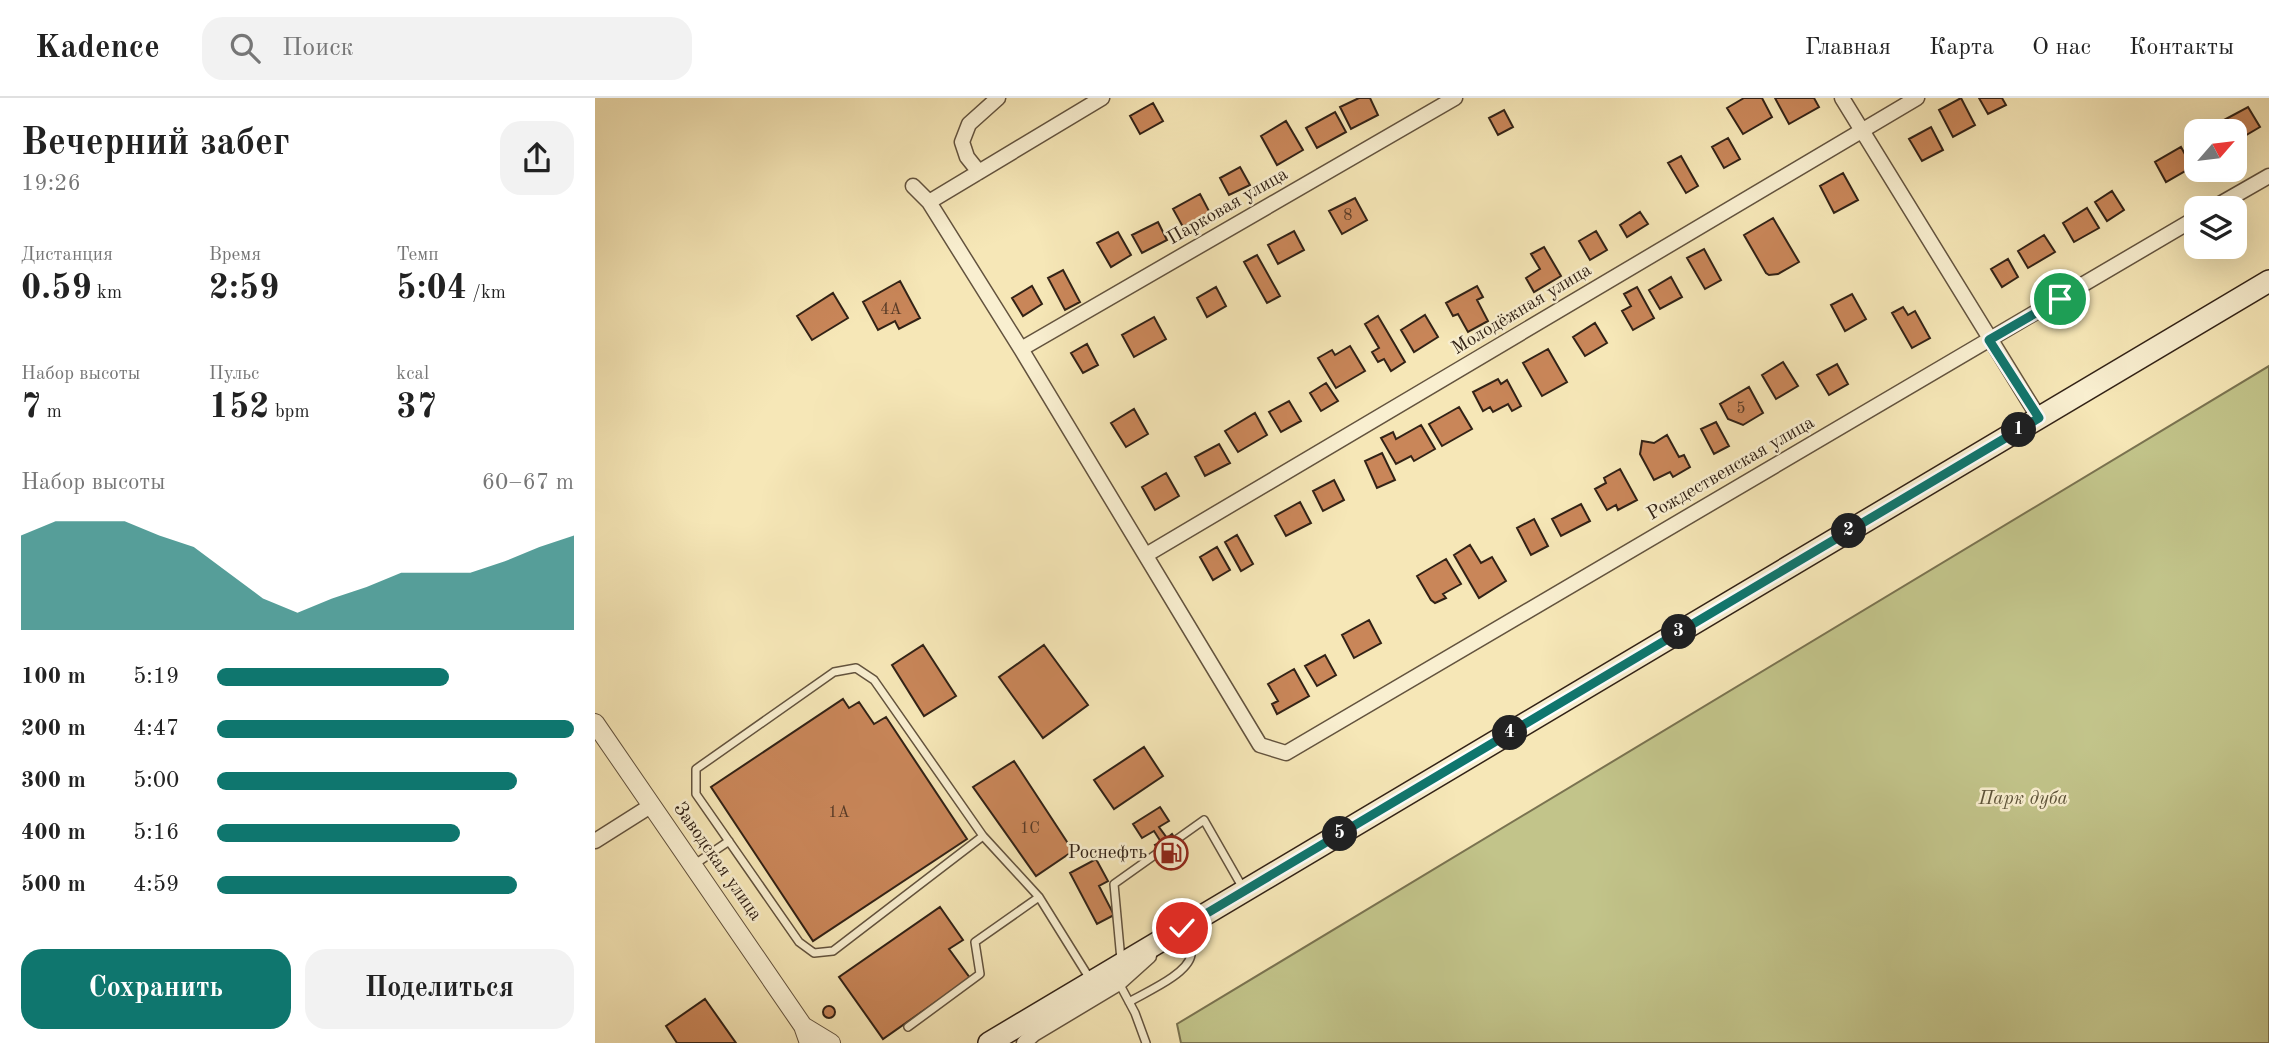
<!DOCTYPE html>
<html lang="ru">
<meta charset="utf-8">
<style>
:root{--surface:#fff;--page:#f2f2f2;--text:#222;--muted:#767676;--line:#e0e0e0;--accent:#0f766e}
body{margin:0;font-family:"Old Standard TT",serif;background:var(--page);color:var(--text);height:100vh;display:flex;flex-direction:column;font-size:26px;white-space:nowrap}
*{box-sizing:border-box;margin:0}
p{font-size:23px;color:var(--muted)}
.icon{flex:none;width:38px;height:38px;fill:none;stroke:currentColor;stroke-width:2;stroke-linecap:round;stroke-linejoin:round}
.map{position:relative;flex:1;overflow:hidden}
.sheet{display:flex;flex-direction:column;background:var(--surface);width:595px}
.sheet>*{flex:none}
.needle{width:46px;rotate:62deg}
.controls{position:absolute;left:1589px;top:21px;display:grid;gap:14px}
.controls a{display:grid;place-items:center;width:63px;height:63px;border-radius:14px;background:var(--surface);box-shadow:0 7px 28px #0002;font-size:35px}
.pin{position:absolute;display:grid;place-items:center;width:60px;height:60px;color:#fff;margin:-30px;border:4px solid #fff;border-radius:50%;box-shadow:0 2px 7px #0007}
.km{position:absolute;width:35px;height:35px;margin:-18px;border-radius:50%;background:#222;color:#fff;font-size:19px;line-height:35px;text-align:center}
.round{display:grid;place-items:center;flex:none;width:74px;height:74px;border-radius:21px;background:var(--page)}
.summary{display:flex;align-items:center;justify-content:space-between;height:119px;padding:0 21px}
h1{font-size:38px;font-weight:800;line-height:52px}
.metrics{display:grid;grid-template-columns:repeat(3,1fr);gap:10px;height:119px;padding:7px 21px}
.metrics div{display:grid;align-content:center}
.metrics b{font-size:35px;font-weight:800}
.metrics small{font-size:19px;font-weight:400}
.metrics p{font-size:19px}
.chart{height:196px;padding:14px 21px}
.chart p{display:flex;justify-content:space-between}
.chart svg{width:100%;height:126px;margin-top:7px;fill:var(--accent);opacity:.7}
.primary-button{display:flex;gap:14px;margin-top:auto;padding:14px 21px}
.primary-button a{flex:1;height:80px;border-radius:21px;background:var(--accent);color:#fff;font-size:28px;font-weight:800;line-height:80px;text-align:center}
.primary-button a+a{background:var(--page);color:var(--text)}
ul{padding:0 21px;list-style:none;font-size:23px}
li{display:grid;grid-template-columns:112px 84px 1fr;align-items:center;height:52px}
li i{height:18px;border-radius:9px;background:var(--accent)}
header{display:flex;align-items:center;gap:42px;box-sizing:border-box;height:98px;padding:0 35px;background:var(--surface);border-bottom:2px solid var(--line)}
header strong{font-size:33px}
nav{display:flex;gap:38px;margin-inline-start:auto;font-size:24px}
.search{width:490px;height:63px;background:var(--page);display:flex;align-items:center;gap:18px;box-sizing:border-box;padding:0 24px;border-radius:21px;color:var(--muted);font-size:26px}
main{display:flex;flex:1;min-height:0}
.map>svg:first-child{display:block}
</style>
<header>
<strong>Kadence</strong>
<div class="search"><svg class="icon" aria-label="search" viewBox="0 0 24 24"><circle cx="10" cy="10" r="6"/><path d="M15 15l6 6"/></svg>Поиск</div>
<nav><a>Главная</a><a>Карта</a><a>О нас</a><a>Контакты</a></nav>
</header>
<main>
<section class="sheet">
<div class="summary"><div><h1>Вечерний забег</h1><p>19:26</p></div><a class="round"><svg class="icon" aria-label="share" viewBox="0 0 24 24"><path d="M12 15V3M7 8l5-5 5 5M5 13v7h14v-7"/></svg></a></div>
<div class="metrics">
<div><p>Дистанция</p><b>0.59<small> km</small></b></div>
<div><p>Время</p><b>2:59</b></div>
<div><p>Темп</p><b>5:04<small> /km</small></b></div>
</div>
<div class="metrics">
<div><p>Набор высоты</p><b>7<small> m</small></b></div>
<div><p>Пульс</p><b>152<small> bpm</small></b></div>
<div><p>kcal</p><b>37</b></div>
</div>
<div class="chart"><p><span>Набор высоты</span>60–67 m</p>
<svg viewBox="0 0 160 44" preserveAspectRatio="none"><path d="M0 44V11L10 6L20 6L30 6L40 11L50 15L60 24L70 33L80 38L90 33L100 29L110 24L120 24L130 24L140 20L150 15L160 11V44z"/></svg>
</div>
<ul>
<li><b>100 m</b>5:19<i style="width:65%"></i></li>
<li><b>200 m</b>4:47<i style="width:100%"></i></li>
<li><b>300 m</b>5:00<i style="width:84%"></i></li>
<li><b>400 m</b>5:16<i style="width:68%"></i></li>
<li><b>500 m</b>4:59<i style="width:84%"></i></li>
</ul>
<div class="primary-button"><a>Сохранить</a><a>Поделиться</a></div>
</section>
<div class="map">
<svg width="1674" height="945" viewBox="0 0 1674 945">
<rect width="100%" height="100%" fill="#f6e7b7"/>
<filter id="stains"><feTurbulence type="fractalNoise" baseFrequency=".00286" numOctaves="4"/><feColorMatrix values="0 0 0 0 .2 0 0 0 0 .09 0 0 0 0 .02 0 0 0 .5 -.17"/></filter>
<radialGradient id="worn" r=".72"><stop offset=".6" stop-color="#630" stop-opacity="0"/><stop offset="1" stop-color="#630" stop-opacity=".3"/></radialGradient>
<path fill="#c2c48a" stroke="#7a7350" stroke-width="2" d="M1674 268V945H586L582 926Z"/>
<path fill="#c98659" stroke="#322216" stroke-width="2" d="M764 0H775L783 17 756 31 745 9Z
M1149 0H1167L1177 19 1148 36 1132 10Z
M1180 0H1219L1224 9 1194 26Z
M1366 0 1380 27 1358 39 1344 12Z
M1384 0H1407L1411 7 1393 16Z
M558 5 568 23 545 36 535 18Z
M1653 9 1665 29 1641 43 1640 33H1635L1629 22Z
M909 12 918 29 903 37 894 20Z
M740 14 751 34 722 50 711 30Z
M691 23 708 52 682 67 666 38Z
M1336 29 1348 52 1327 63 1314 41Z
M1133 40 1145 61 1129 70 1117 49Z
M1586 49 1597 69 1571 84 1560 64Z
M1086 58 1103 88 1091 95 1073 65Z
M645 69 655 87 634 97 625 80Z
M1248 75 1263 102 1239 115 1225 88Z
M1517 93 1529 112 1512 123 1500 104Z
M605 96 615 115 588 129 578 111Z
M760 100 772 122 747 136 734 113Z
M1492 110 1504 130 1479 144 1468 125Z
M1045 114 1053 126 1032 139 1025 127Z
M1178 120 1204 164 1183 176 1174 177 1171 175 1149 137Z
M563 124 572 142 547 155 537 137Z
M699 133 709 152 683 166 673 147Z
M1001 133 1012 152 995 162 984 143Z
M523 134 536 157 516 169 502 145Z
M1449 137 1460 154 1433 170 1423 153Z
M949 149 966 178 939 194 931 180 945 171 936 156Z
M1109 151 1126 182 1110 191 1092 160Z
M662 157 685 198 672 205 649 164Z
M1413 161 1423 179 1407 189 1396 171Z
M468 172 485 204 470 212 453 180Z
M1076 179 1087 199 1065 211 1054 192Z
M305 183 325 220 304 231 300 223 283 232 268 204Z
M437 188 447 206 428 218 417 200Z
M882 188 888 199 882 202 893 223 873 234 863 216 858 218 851 205Z
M621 189 631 208 612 219 602 200Z
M1042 189 1059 220 1038 232 1027 213 1036 208 1029 196Z
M238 195 253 220 217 242 202 218Z
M1257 196 1271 221 1250 233 1236 207Z
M1308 209 1313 217 1320 213 1335 240 1317 250 1297 215Z
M830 217 843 239 819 254 806 232Z
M783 218 810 264 796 273 789 261 783 264 777 254 784 250 770 226Z
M559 219 571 241 539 259 527 237Z
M1000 225 1012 245 990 258 978 239Z
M492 246 503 267 488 275 476 255Z
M755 248 770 273 741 290 723 260 737 252 740 257Z
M953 251 972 284 947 298 928 265Z
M1188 264 1203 288 1181 301 1167 277Z
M1242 266 1253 286 1234 297 1222 277Z
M903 281 906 286 912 282 926 308 917 313 913 306 898 314 895 309 888 313 878 294Z
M731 285 743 303 726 313 715 295Z
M1154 289 1168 315 1148 327 1133 321 1125 306Z
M694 303 706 323 686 334 674 314Z
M864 309 877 331 847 348 834 326Z
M539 311 553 336 531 349 516 325Z
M660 315 672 337 643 354 630 333Z
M1121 324 1134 348 1119 356 1106 331Z
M826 327 840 351 819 363 816 358 801 366 786 340 798 334 801 341Z
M1072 337 1084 359 1089 357 1095 369 1078 379 1075 374 1059 382 1045 356 1047 343 1059 345Z
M624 346 635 365 610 378 600 359Z
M787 355 800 382 782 390 770 363Z
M1025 371 1042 402 1023 412 1021 407 1012 412 1000 391 1011 385 1009 380Z
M571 375 584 398 560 412 547 389Z
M739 382 749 402 728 413 718 393Z
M705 404 716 425 691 438 680 418Z
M986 406 995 423 966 438 957 421Z
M939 421 953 448 936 457 922 430Z
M642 437 658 466 646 473 630 444Z
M875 447 886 465 897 459 911 483 884 500 859 457Z
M622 449 635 472 618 482 605 459Z
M851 461 866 486 848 496 851 500 840 505 836 502 822 478Z
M774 522 786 545 759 560 747 537Z
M328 547 361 598 329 618 297 567Z
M449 547 493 607 448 640 404 579Z
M730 557 741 577 722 588 710 568Z
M699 571 714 598 682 616 677 606 683 603 673 586Z
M248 601 254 610 264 604 279 626 291 619 372 741 218 843 116 689Z
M549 649 568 678 519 711 499 682Z
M419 663 478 753 441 778 378 689Z
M565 709 574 723 564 729 572 740 577 736 591 758 575 769 560 747 566 744 559 733 547 740 538 726Z
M501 761 513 783 504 788 519 817 502 826 475 775Z
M345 809 368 842 354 851 375 880 288 941 244 879Z
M110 901 141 945H82L71 928Z
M228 914a6 6 0 1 1 12 0a6 6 0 1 1-12 0Z"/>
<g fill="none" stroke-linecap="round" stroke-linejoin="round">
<defs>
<path id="service" d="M388 738 238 853 219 855 204 844 101 696V671L239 574 261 570 279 582 388 738 444 799 495 881
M100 766 134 743
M526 862 519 786 609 722 649 792
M524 885 540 915 551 945
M534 904C551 894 593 876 596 857 597 847 592 839 587 831
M313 929 385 876 380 844 444 799"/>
<path id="minor" d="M1247 0 1444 320
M384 74 372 59 367 44 374 26 403 0
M318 88 334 104 426 251 665 647 691 655 1601 120
M334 104 507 0
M1618 110 1674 78
M426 251 860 0
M551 457 1322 0
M0 743 57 707
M429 945 439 936 524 885 554 858"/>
<path id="tertiary" d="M0 625 208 928 214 945
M208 928 236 945"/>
<path id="secondary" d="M394 945 1674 183"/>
</defs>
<use href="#service" stroke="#63533e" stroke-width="10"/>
<use href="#minor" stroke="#63533e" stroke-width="17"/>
<use href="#tertiary" stroke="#63533e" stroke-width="20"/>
<use href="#secondary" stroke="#322216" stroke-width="24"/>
<use href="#service" stroke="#f9efd0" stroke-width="7"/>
<use href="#minor" stroke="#f9efd0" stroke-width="14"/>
<use href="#tertiary" stroke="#f9efd0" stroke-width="18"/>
<use href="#secondary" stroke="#f9efd0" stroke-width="21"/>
</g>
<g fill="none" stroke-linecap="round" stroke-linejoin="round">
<defs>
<path id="route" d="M587 830 1444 320 1394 242 1465 201"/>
</defs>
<use href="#route" stroke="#fff" stroke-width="14"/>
<use href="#route" stroke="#0f766e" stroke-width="9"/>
</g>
<defs>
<symbol id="fuel-ring" viewBox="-11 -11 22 22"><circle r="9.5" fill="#f9efd0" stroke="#8f2418" stroke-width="1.5"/><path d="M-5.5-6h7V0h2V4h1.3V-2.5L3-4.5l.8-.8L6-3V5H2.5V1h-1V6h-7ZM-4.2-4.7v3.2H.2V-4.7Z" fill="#8f2418"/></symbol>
</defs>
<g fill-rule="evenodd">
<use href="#fuel-ring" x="557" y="736" width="38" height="38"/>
</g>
<g text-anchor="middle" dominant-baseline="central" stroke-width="5" stroke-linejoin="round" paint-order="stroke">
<g font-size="16" fill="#583b27">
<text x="753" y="118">8</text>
<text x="296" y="212">4А</text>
<text x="1146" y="311">5</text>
<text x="244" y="715">1А</text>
<text x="435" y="731">1С</text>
</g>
<g font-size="19" fill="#322216" stroke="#f9efd0">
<text transform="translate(633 109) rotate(-30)">Парковая улица</text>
<text transform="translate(927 212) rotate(-31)">Молодёжная улица</text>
<text transform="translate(1136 371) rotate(-30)">Рождественская улица</text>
<text transform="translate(122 764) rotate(55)">Заводская улица</text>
</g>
<g font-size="19" font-style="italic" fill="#5d5339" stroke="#f9efd0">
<text x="1428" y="701">Парк дуба</text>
</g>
<g font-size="19" fill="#322216" stroke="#f9efd0" text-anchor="end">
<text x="552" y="755">Роснефть</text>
</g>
</g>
<rect width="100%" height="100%" filter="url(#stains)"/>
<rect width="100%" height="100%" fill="url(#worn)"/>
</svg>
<div class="controls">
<a><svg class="needle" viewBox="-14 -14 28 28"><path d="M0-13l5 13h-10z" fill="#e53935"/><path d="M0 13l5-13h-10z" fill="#767676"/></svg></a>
<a><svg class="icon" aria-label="layers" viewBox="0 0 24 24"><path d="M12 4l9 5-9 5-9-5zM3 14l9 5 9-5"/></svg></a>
</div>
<div class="pin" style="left:1465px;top:201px;background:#1e9e55"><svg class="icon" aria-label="arrive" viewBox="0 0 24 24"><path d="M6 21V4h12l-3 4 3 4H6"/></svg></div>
<div class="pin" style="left:587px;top:830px;background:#d93025"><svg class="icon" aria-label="check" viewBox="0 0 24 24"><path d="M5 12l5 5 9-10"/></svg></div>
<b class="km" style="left:1424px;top:332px">1</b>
<b class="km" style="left:1254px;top:433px">2</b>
<b class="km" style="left:1084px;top:534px">3</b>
<b class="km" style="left:915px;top:635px">4</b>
<b class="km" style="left:745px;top:736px">5</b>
</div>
</main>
